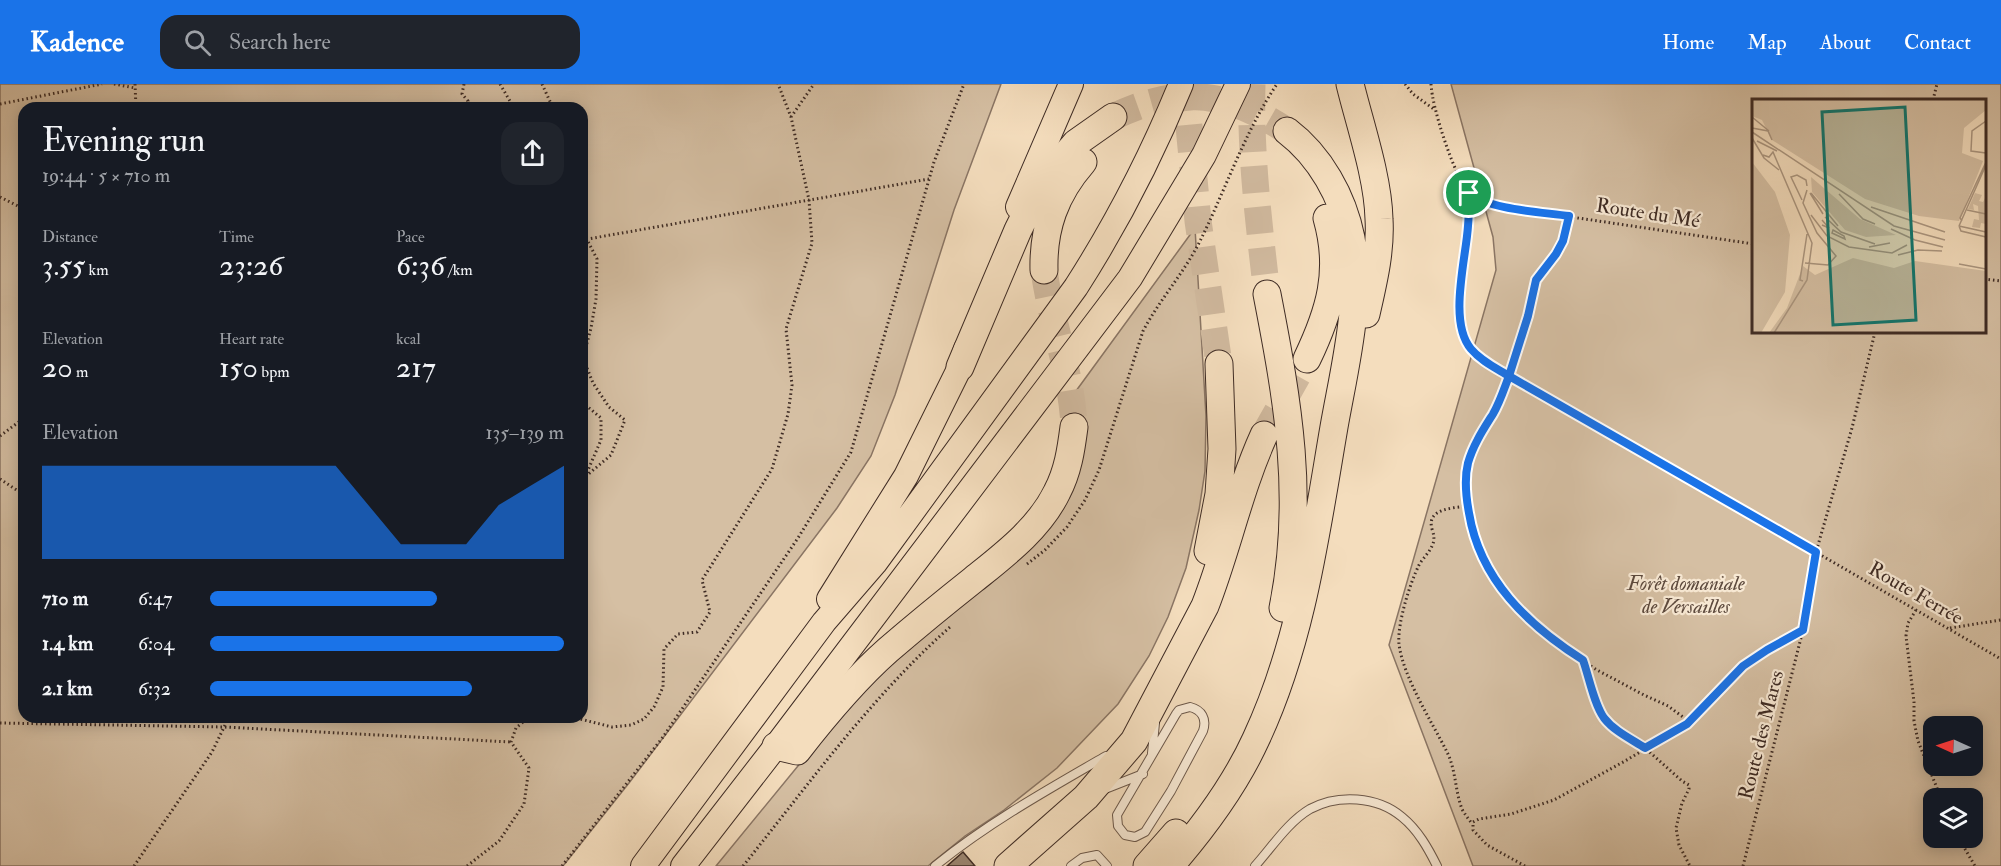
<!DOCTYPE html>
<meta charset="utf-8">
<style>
:root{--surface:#171b24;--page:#20242c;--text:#f1f3f6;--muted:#9ea1a6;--accent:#1a73e8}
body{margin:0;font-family:"IM FELL Double Pica",serif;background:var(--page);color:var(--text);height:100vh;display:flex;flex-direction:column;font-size:22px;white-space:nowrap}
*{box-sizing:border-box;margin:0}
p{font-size:20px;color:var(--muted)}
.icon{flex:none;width:33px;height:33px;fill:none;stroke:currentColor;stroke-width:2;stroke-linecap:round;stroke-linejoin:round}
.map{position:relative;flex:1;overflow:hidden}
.details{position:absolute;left:18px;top:18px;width:570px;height:621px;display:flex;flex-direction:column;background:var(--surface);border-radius:18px;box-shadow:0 3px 15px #0003}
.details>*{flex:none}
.needle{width:39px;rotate:273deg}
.tools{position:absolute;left:1923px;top:632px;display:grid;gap:12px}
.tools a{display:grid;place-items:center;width:60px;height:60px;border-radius:12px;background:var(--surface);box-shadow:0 3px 15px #0003;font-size:30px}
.pin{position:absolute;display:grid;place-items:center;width:51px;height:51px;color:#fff;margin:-26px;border:3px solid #fff;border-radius:50%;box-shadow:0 2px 6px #0007}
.round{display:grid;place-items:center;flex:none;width:63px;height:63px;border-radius:18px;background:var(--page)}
.head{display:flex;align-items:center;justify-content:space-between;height:102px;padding:0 24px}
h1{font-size:33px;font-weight:600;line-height:45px}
.figures{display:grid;grid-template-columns:repeat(3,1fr);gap:9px;height:102px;padding:6px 24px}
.figures div{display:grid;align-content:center}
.figures b{font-size:30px;font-weight:600}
.figures small{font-size:16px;font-weight:400}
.figures p{font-size:16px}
.chart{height:168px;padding:12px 24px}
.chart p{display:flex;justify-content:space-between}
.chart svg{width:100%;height:108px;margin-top:6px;fill:var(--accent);opacity:.7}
ul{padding:0 24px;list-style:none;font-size:20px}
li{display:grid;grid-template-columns:96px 72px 1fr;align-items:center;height:45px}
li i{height:15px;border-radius:8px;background:var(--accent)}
header{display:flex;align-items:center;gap:36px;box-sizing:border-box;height:84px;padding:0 30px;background:var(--accent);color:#fff}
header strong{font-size:28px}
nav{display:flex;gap:33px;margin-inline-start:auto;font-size:21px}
.search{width:420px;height:54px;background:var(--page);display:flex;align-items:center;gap:15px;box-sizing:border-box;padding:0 21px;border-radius:18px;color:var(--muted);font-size:22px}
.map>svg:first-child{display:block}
</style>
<header>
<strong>Kadence</strong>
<div class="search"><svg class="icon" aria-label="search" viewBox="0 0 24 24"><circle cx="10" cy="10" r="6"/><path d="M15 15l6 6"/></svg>Search here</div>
<nav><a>Home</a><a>Map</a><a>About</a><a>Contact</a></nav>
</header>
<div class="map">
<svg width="2001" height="782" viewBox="0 0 2001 782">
<rect width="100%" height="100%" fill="#f4ddbd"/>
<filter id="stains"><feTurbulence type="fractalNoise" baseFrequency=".00333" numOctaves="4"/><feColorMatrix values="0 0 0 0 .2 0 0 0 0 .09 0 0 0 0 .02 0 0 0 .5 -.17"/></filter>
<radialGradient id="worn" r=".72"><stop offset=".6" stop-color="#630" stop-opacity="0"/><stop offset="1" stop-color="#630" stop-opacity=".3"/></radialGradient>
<path fill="#d5bfa3" stroke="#8a7564" stroke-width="1.5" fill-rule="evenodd" d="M0 0H1001L954 126 895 311 871 372 837 424 629 699 563 782H0ZM24 24H582V633H24Z
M1451 0H2001V782H1473L1389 561 1496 186 1493 153ZM1984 16V248H1754V16ZM1934 642H1972V681H1934ZM1934 714H1972V753H1934Z
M1195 144 1206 332 1205 387 1199 426 1186 484 1168 533 1149 572 1118 620 1057 684 1004 726 965 752 928 782H716L834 638 893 577 1020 472 1082 359 1083 332 1076 307Z"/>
<path fill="#9d8874" stroke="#3e2b24" stroke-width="1.5" d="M963 768 975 782H947Z"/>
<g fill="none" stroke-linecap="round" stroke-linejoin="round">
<path stroke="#d0b99e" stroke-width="27" stroke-dasharray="27 14" stroke-linecap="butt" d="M1185 0 1198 137 1219 280
M1252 0C1250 71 1259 140 1267 210
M1113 33C1179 1 1227 7 1287 47
M1044 186C1051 239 1072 289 1074 343
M1264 351 1307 275"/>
<defs>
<path id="service" d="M1190 623C1202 626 1207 635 1203 647L1171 707 1145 748 1135 753 1125 751 1118 742 1117 731 1176 630 1179 626Z
M1152 669 1155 639
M1105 705 1143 690
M935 782C988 739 1047 706 1106 672
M1071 782 1082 774 1097 771 1107 782
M1255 782C1272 763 1288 738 1310 725 1338 710 1377 712 1402 733 1418 746 1428 764 1437 782"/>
<path id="trunk" d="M1018 123 1071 0
M829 515 906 392 960 283 966 265
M643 782 824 538 875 479 1076 203C1117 139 1152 71 1181 0
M683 782 776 662 1130 194 1204 71 1238 0"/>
<path id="motorway" d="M1350 0C1360 41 1378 93 1379 135 1381 167 1373 199 1366 230
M1044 186C1043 144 1055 110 1083 78
M1267 210C1288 318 1305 415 1283 524
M1307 275C1330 227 1342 187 1327 134
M960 283 1018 146 1036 110 1052 87 1076 59 1113 33
M1208 467 1219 410 1222 365 1219 280
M776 662 797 667C825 631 854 596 888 566 916 542 944 519 973 496 1004 471 1039 445 1057 408 1068 387 1071 366 1074 343
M1008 782 1086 713 1134 657 1205 522C1227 466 1239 406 1264 351
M1147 782 1176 749
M1170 782C1204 743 1235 701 1256 655 1302 557 1316 448 1334 343 1345 281 1362 216 1351 154 1343 113 1320 72 1287 47"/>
</defs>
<use href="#service" stroke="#6c584a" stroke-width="10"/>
<use href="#trunk" stroke="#3e2b24" stroke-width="26"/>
<use href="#motorway" stroke="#3e2b24" stroke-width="29"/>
<path stroke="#3e2b24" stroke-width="3" stroke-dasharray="1.5 3" stroke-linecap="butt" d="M114 0 135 4
M135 0 136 24
M464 0 462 10 468 17 466 24
M500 0 514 24
M542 0 553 24
M1405 0 1413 10 1435 26
M1431 0C1432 24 1454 91 1469 110 1475 116 1482 118 1490 121L1754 160
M1933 16 1937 0
M0 20 102 0
M791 33 814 0
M1469 109V140L1460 233 1464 255 1470 264 1479 274 2001 575
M0 113 24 125
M1569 132 1563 157 1556 170 1536 196 1528 232 1503 311 1480 350 1468 379 1466 403 1474 456 1504 509 1536 541 1565 565 1597 586 1644 611 1668 622 1683 633 1687 640
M1470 135 1478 125 1487 121
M582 146 597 175 596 215 591 244 583 274 593 299 609 323 625 336 611 371 585 393
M582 156 929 95
M1984 195 2001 197
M582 318 601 334V356L585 393 582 395
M0 352 24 334
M0 395 24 411
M1468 422C1454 424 1426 424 1432 445 1434 451 1435 456 1432 462 1429 469 1423 474 1419 481 1410 499 1397 540 1399 560 1403 593 1432 638 1447 668 1456 686 1455 707 1462 725 1465 731 1469 735 1472 740
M1027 480 1045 466 1067 443 1085 416 1099 386 1143 247C1160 215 1184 189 1200 157 1226 105 1244 49 1277 0
M1916 526 1908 539 1906 552 1914 618V637L1918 657 1941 714
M1950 544 2001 536
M1584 578 1598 622 1603 633 1614 644 1645 664 1682 697 1689 701V705L1682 719 1676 744 1679 761 1690 782
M572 633 612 643 631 641 644 635 654 623 663 603 664 565 678 550 697 548 710 528 702 496 772 385 788 330 792 301 786 245 812 159 809 116 791 33 778 0
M0 639 224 643 511 658
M1958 753 1975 782
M134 782 212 668 229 633
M467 782 499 757 524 720 529 684 511 658 516 644 529 633
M562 782 663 653 798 454 851 368 934 78 964 0
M743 782C809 700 871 613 950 543
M1525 782 1487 761 1473 746V738L1479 735 1511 730 1554 716 1625 677 1687 640 1743 582 1767 566 1803 546
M1743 782 1803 546 1816 468 1852 344 1875 248"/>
<use href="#service" stroke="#f8e9d4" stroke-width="8"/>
<use href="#trunk" stroke="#f4ddbd" stroke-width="24"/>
<use href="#motorway" stroke="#f4ddbd" stroke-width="27"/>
</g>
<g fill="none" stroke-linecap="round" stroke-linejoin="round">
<defs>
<path id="route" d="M1469 109C1469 120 1469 131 1468 142 1466 175 1448 238 1471 265 1481 277 1496 284 1509 292 1504 305 1500 318 1493 330 1483 346 1473 361 1468 379 1464 395 1466 413 1469 429 1480 496 1528 541 1583 576 1589 593 1594 620 1604 634 1614 647 1631 655 1645 664L1687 640 1743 582 1767 566 1803 546 1816 468 1509 292 1528 232 1536 196 1556 170 1563 157 1569 132C1542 128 1489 126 1469 109"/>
</defs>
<use href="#route" stroke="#fff" stroke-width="12"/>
<use href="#route" stroke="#1a73e8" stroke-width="8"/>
</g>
<g text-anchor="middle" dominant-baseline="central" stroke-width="4.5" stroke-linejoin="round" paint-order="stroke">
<g font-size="20" fill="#3e2b24" stroke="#f8e9d4">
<text transform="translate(1648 129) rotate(9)">Route du Mé</text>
<text transform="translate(1916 509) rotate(30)">Route Ferrée</text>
<text transform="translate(1761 651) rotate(-76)">Route des Mares</text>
</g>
<g font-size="20" font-style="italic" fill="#5c493d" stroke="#f8e9d4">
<text x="1686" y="499">Forêt domaniale<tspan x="1686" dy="23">de Versailles</tspan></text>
</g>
</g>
<g transform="translate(1752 15)">
<rect width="234" height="234" fill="#f4ddbd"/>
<path d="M0 0H234V11L212 29 210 54 231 62 207 122 167 117 113 100 20 41 10 21 0 17ZM0 63 23 93 38 136 33 193 9 234H0ZM59 78 108 120 144 136 114 138 93 131 60 93ZM223 94 230 96 227 102 231 103 234 97V125L229 124 228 129 220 128 222 120 227 121 226 107 221 105 222 111 216 110ZM101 159 142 169 163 162 234 172V234H17L35 209 51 167 63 176Z" fill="#d5bfa3"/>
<path fill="none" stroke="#ab9680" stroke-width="1.5" d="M0 18 17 32M234 22 220 32 219 52 234 54M0 29 16 32 20 41M0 33 142 127 193 141M0 39 12 59 27 71M5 42 25 52M11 56 17 58 21 53 60 144 55 181 22 234M58 94 71 115M59 94 86 127M87 95 111 120 123 125M50 101 39 78 45 76 54 81 55 87M119 108 193 133M215 111 234 115M59 116 75 137 97 148 140 154 155 146M73 118 89 133 123 145M210 122 208 119 234 63M70 126 77 129 70 121M207 127 234 66M207 127 209 132 234 138M207 127 234 133M139 130 163 141 191 148M81 131 92 137 93 140 80 134ZM117 148 138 144M146 156 166 151 190 152M53 164 76 166 84 157 65 134 51 104 55 91M207 165 234 170M51 182 48 181 55 135"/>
<path fill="#0f766e" fill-opacity="0.15" stroke="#0f766e" stroke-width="3" d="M153 8 164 221 81 226 70 13Z"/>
<rect width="234" height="234" fill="none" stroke="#3e2b24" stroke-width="3"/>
</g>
<rect width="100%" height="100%" filter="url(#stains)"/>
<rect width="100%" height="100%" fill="url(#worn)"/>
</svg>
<div class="tools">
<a><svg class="needle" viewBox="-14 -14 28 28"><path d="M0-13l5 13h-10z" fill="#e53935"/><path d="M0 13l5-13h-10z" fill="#9ea1a6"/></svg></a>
<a><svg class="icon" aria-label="layers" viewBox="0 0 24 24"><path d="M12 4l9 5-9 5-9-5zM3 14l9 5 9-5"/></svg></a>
</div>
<div class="pin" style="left:1469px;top:109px;background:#1e9e55"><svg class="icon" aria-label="arrive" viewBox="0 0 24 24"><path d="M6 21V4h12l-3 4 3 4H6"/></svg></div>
<section class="details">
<div class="head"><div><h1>Evening run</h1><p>19:44 · 5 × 710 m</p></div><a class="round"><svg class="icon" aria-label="share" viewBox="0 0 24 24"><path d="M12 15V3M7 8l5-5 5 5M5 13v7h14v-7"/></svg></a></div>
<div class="figures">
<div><p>Distance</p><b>3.55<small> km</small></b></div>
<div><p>Time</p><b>23:26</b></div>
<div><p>Pace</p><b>6:36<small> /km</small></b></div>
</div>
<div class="figures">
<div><p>Elevation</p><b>20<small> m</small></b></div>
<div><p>Heart rate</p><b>150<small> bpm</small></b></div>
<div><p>kcal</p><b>217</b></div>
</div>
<div class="chart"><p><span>Elevation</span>135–139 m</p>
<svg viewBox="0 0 160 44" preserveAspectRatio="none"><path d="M0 44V6L10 6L20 6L30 6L40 6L50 6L60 6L70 6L80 6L90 6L100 22L110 38L120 38L130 38L140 22L150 14L160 6V44z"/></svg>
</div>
<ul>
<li><b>710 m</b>6:47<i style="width:64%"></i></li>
<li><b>1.4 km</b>6:04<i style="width:100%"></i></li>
<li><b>2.1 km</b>6:32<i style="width:74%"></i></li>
</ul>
</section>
</div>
